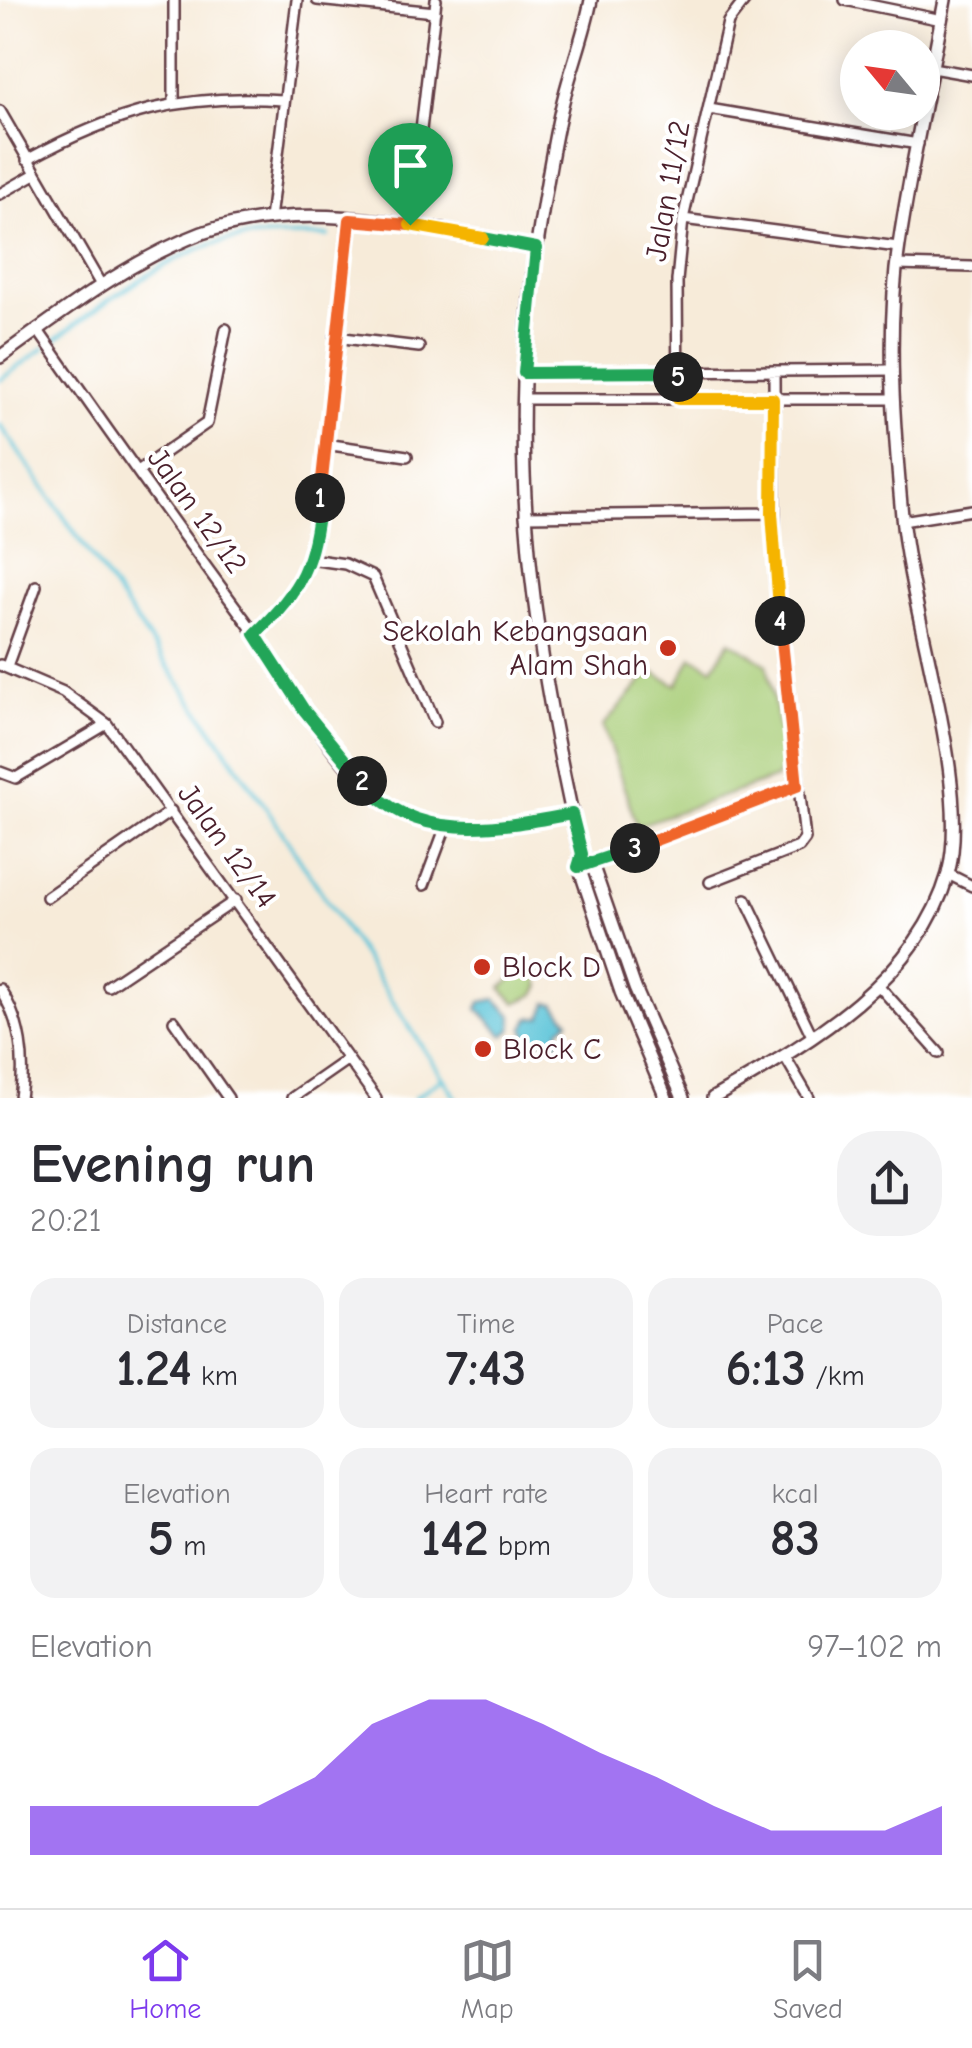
<!DOCTYPE html>
<meta charset="utf-8">
<style>
:root{--surface:#fff;--page:#f2f2f3;--text:#2b2b33;--muted:#7c7c81;--line:#e1e1e2;--accent:#7c3aed}
body{margin:0;font-family:"Comic Neue",sans-serif;background:var(--page);color:var(--text);height:100vh;display:flex;flex-direction:column;font-size:38px;white-space:nowrap}
*{box-sizing:border-box;margin:0}
p{font-size:32px;color:var(--muted)}
.icon{flex:none;width:55px;height:55px;fill:none;stroke:currentColor;stroke-width:2;stroke-linecap:round;stroke-linejoin:round}
.map{position:relative;height:1098px;overflow:hidden}
.drawer{display:flex;flex-direction:column;background:var(--surface);flex:1}
.drawer>*{flex:none}
.needle{width:65px;rotate:299deg}
.tools{position:absolute;left:840px;top:30px;display:grid;gap:20px}
.tools a{display:grid;place-items:center;width:100px;height:100px;border-radius:50%;background:var(--surface);box-shadow:0 5px 25px #0003;font-size:50px}
.pin{position:absolute;display:grid;place-items:center;width:85px;height:85px;color:#fff;margin:-102px -42px;border-radius:50% 50% 50% 0;rotate:-45deg;box-shadow:0 0 10px #0007}
.pin .icon{rotate:45deg}
.km{position:absolute;width:50px;height:50px;margin:-25px;border-radius:50%;background:#222;color:#fff;font-size:28px;line-height:50px;text-align:center}
.round{display:grid;place-items:center;flex:none;width:105px;height:105px;border-radius:40px;background:var(--page)}
.summary{display:flex;align-items:center;justify-content:space-between;height:170px;padding:0 30px}
h1{font-size:55px;font-weight:800;line-height:75px}
.figures{display:grid;grid-template-columns:repeat(3,1fr);gap:15px;height:170px;padding:10px 30px}
.figures div{display:grid;align-content:center;border-radius:25px;background:var(--page);text-align:center}
.figures b{font-size:50px;font-weight:800}
.figures small{font-size:28px;font-weight:400}
.figures p{font-size:28px}
.chart{height:280px;padding:20px 30px}
.chart p{display:flex;justify-content:space-between}
.chart svg{width:100%;height:180px;margin-top:10px;fill:var(--accent);opacity:.7}
.tabs{display:flex;justify-content:space-around;align-items:center;height:140px;border-top:2px solid var(--line);background:var(--surface);font-size:28px;color:var(--muted)}
.tabs a{display:grid;justify-items:center;gap:5px}
.tabs .selected{color:var(--accent)}
.map>svg:first-child{display:block}
</style>
<div class="map">
<svg width="972" height="1098" viewBox="0 0 972 1098">
<rect width="100%" height="100%" fill="#fff"/>
<filter id="ink" filterUnits="userSpaceOnUse"><feTurbulence type="fractalNoise" baseFrequency=".01" numOctaves="2"/><feDisplacementMap in="SourceGraphic" scale="20" xChannelSelector="R" yChannelSelector="G"/><feConvolveMatrix kernelMatrix="1 2 1 2 8 2 1 2 1" color-interpolation-filters="sRGB"/></filter>
<filter id="wash" filterUnits="userSpaceOnUse"><feTurbulence type="fractalNoise" baseFrequency=".0048" numOctaves="4" result="noise"/><feDisplacementMap in="SourceGraphic" scale="40" xChannelSelector="R" yChannelSelector="G"/><feGaussianBlur stdDeviation="2.25" result="paint"/><feColorMatrix in="noise" values="0 0 0 0 0 0 0 0 0 0 0 0 0 0 0 0 0 1.4 0 .05"/><feComposite in="paint" operator="in"/></filter>
<g filter="url(#wash)">
<rect width="100%" height="100%" fill="#f7ebd9"/>
<path fill="#a9ce78" stroke="#7a7652" stroke-width="2.5" d="M730 641 767 664 785 762 776 778 637 826 603 726 651 671 677 685 692 657 713 668Z
M531 962 540 986 534 995 516 1003 501 988Z"/>
<path fill="#5dc5d9" stroke="#547282" stroke-width="2.5" d="M495 999 513 1016 512 1029 504 1036 478 1009 481 1002Z
M547 1003 555 1004 569 1021 559 1029V1042L551 1045 548 1037 533 1045 524 1029 529 1018 542 1017Z"/>
<g fill="none" stroke-linecap="round" stroke-linejoin="round">
<path stroke="#5dc5d9" stroke-width="4" d="M55 340C93 310 174 252 221 242 256 234 292 236 328 236
M0 380 44 348
M0 425 267 809 456 1098
M415 1098 442 1078"/>
</g>
</g>
<g filter="url(#ink)">
<g fill="none" stroke-linecap="round" stroke-linejoin="round">
<defs>
<path id="minor" d="M317 0 435 12
M845 0 942 20
M932 68 972 75
M174 102V0
M709 109 918 144
M0 111 101 285
M27 160C115 112 182 93 283 100
M0 194 35 174
M270 219 297 0
M683 219 898 247
M410 225 436 0
M897 265 972 267
M37 329C108 431 180 532 254 632 290 682 335 772 388 805 446 841 510 826 572 814
M335 337 419 347
M524 373 893 370
M523 399H893
M678 399 677 281 683 219 728 22 745 0
M325 444 407 456
M138 471 207 423 226 329
M525 516 772 513
M902 521 972 510
M310 559 345 564 373 577 435 722
M255 634C285 605 305 582 315 541L350 220
M0 665 63 692 107 724 376 1098
M7 666 36 586
M0 772 16 778 107 724
M586 865 797 787
M948 874 972 886
M710 882 799 847 805 839 775 578 774 371
M424 885 446 826
M47 897 171 811
M746 899 812 1036
M108 986 236 900
M879 986 939 1053
M0 989C21 1021 26 1061 20 1098
M174 1021 228 1098
M784 1055 809 1098
M292 1098 348 1059"/>
<path id="tertiary" d="M591 0C584 37 569 73 561 110 551 154 544 200 537 245 504 456 534 648 581 854L579 867 621 992 666 1098
M0 357C64 311 128 261 202 233 307 196 431 229 536 248
M581 854 592 864 635 988 683 1098
M713 1098C804 1045 916 984 948 874 972 783 910 615 902 516 894 428 886 334 899 245 911 163 930 81 945 0"/>
</defs>
<use href="#minor" stroke="#643e45" stroke-width="14"/>
<use href="#tertiary" stroke="#643e45" stroke-width="16"/>
<use href="#minor" stroke="#fff" stroke-width="9"/>
<use href="#tertiary" stroke="#fff" stroke-width="11"/>
</g>
</g>
<g fill="none" stroke-linecap="round" stroke-linejoin="round" filter="url(#ink)">
<defs>
<path id="split-1" d="M320 498 350 220 410 225"/>
<path id="split-2" d="M320 498C313 564 303 588 255 634L304 710 362 781"/>
<path id="split-3" d="M362 781C414 846 503 827 572 814L582 854 578 867 635 848"/>
<path id="split-4" d="M635 848 797 786 780 621"/>
<path id="split-5" d="M678 377V399H773L772 513 780 621"/>
<path id="split-6" d="M483 238 536 248 524 373 678 372V377"/>
<path id="split-7" d="M410 225 483 238"/>
</defs>
<use href="#split-1" stroke="#fff" stroke-width="20"/>
<use href="#split-2" stroke="#fff" stroke-width="20"/>
<use href="#split-3" stroke="#fff" stroke-width="20"/>
<use href="#split-4" stroke="#fff" stroke-width="20"/>
<use href="#split-5" stroke="#fff" stroke-width="20"/>
<use href="#split-6" stroke="#fff" stroke-width="20"/>
<use href="#split-7" stroke="#fff" stroke-width="20"/>
<use href="#split-1" stroke="#f0652b" stroke-width="12"/>
<use href="#split-2" stroke="#22a559" stroke-width="12"/>
<use href="#split-3" stroke="#22a559" stroke-width="12"/>
<use href="#split-4" stroke="#f0652b" stroke-width="12"/>
<use href="#split-5" stroke="#f5b400" stroke-width="12"/>
<use href="#split-6" stroke="#22a559" stroke-width="12"/>
<use href="#split-7" stroke="#f5b400" stroke-width="12"/>
</g>
<g fill="#c8321e" stroke="#fff" stroke-width="4">
<circle cx="668" cy="648" r="10"/>
<circle cx="482" cy="967" r="10"/>
<circle cx="483" cy="1049" r="10"/>
</g>
<g text-anchor="middle" dominant-baseline="central" stroke-width="8" stroke-linejoin="round" paint-order="stroke">
<g font-size="30" fill="#4a1f2b" stroke="#fff">
<text transform="translate(668 191) rotate(-80)">Jalan 11/12</text>
<text transform="translate(197 511) rotate(54)">Jalan 12/12</text>
<text transform="translate(227 846) rotate(54)">Jalan 12/14</text>
</g>
<g font-size="30" fill="#4a1f2b" stroke="#fff" text-anchor="start">
<text x="648" y="631" text-anchor="end">Sekolah Kebangsaan<tspan x="648" dy="34">Alam Shah</tspan></text>
<text x="502" y="967">Block D</text>
<text x="503" y="1049">Block C</text>
</g>
</g>
</svg>
<div class="tools">
<a><svg class="needle" viewBox="-14 -14 28 28"><path d="M0-13l5 13h-10z" fill="#e53935"/><path d="M0 13l5-13h-10z" fill="#7c7c81"/></svg></a>
</div>
<div class="pin" style="left:410px;top:225px;background:#1e9e55"><svg class="icon" aria-label="arrive" viewBox="0 0 24 24"><path d="M6 21V4h12l-3 4 3 4H6"/></svg></div>
<b class="km" style="left:320px;top:498px">1</b>
<b class="km" style="left:362px;top:781px">2</b>
<b class="km" style="left:635px;top:848px">3</b>
<b class="km" style="left:780px;top:621px">4</b>
<b class="km" style="left:678px;top:377px">5</b>
</div>
<section class="drawer">
<div class="summary"><div><h1>Evening run</h1><p>20:21</p></div><a class="round"><svg class="icon" aria-label="share" viewBox="0 0 24 24"><path d="M12 15V3M7 8l5-5 5 5M5 13v7h14v-7"/></svg></a></div>
<div class="figures">
<div><p>Distance</p><b>1.24<small> km</small></b></div>
<div><p>Time</p><b>7:43</b></div>
<div><p>Pace</p><b>6:13<small> /km</small></b></div>
</div>
<div class="figures">
<div><p>Elevation</p><b>5<small> m</small></b></div>
<div><p>Heart rate</p><b>142<small> bpm</small></b></div>
<div><p>kcal</p><b>83</b></div>
</div>
<div class="chart"><p><span>Elevation</span>97–102 m</p>
<svg viewBox="0 0 160 44" preserveAspectRatio="none"><path d="M0 44V32L10 32L20 32L30 32L40 32L50 25L60 12L70 6L80 6L90 12L100 19L110 25L120 32L130 38L140 38L150 38L160 32V44z"/></svg>
</div>
</section>
<nav class="tabs">
<a class="selected"><svg class="icon" aria-label="home" viewBox="0 0 24 24"><path d="M3 11l9-7 9 7M6 9v11h12V9"/></svg>Home</a>
<a><svg class="icon" aria-label="map" viewBox="0 0 24 24"><path d="M3 6l6-2 6 2 6-2v14l-6 2-6-2-6 2zM9 4v14M15 6v14"/></svg>Map</a>
<a><svg class="icon" aria-label="saved" viewBox="0 0 24 24"><path d="M7 4h10v16l-5-4-5 4z"/></svg>Saved</a>
</nav>
